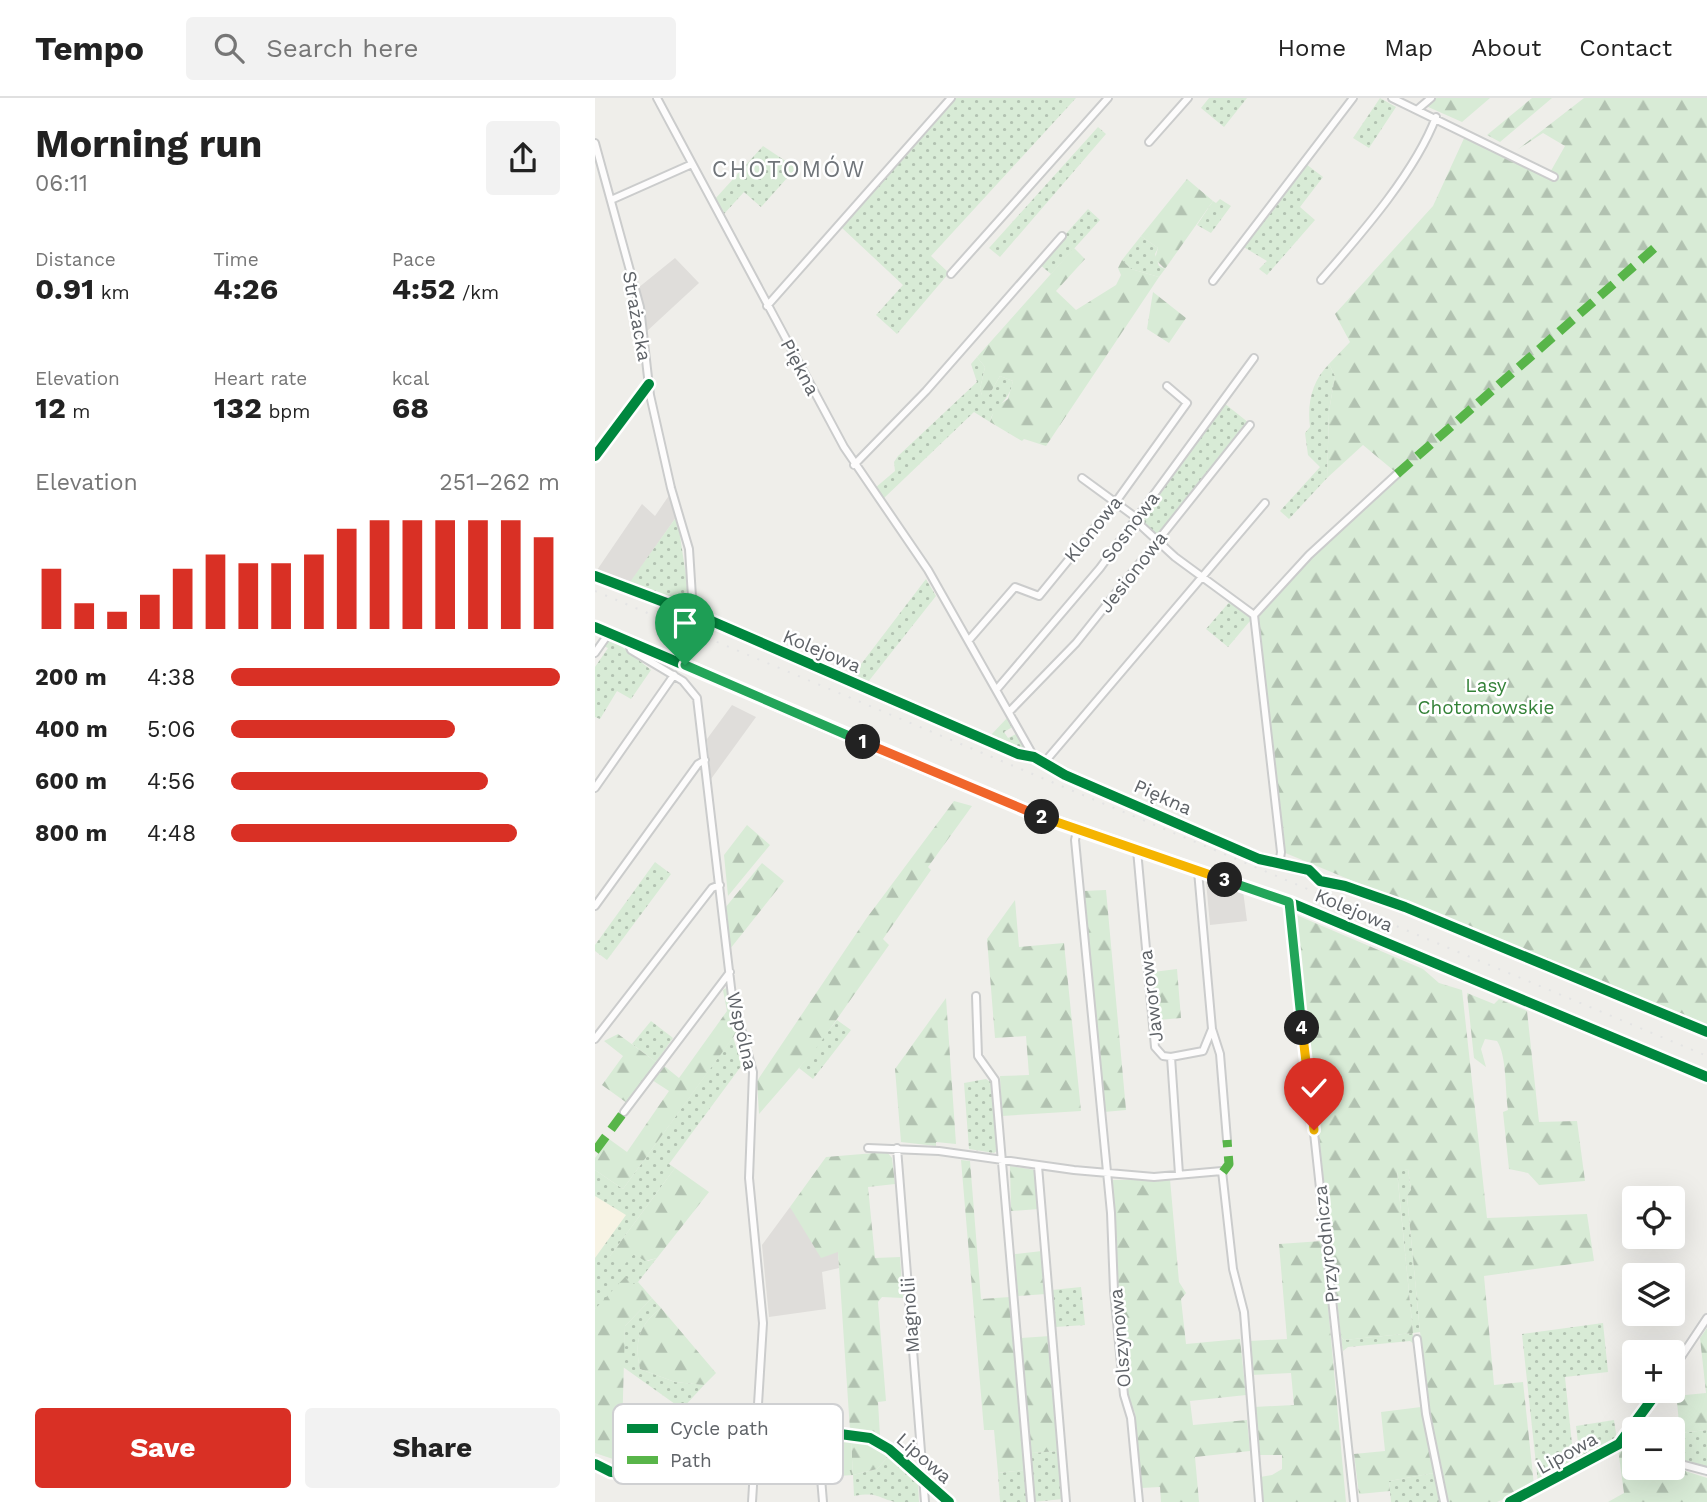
<!DOCTYPE html>
<meta charset="utf-8">
<style>
:root{--surface:#fff;--page:#f2f2f2;--text:#222;--muted:#767676;--line:#e0e0e0;--accent:#d93025}
body{margin:0;font-family:"Work Sans",sans-serif;background:var(--page);color:var(--text);height:100vh;display:flex;flex-direction:column;font-size:26px;white-space:nowrap}
*{box-sizing:border-box;margin:0}
p{font-size:23px;color:var(--muted)}
.icon{flex:none;width:38px;height:38px;fill:none;stroke:currentColor;stroke-width:2;stroke-linecap:round;stroke-linejoin:round}
.map{position:relative;flex:1;overflow:hidden}
.side{display:flex;flex-direction:column;background:var(--surface);width:595px}
.side>*{flex:none}
.controls{position:absolute;left:1027px;top:1088px;display:grid;gap:14px}
.controls a{display:grid;place-items:center;width:63px;height:63px;border-radius:7px;background:var(--surface);box-shadow:0 7px 28px #0002;font-size:35px}
.pin{position:absolute;display:grid;place-items:center;width:60px;height:60px;color:#fff;margin:-72px -30px;border-radius:50% 50% 50% 0;rotate:-45deg;box-shadow:0 0 7px #0007}
.pin .icon{rotate:45deg}
.km{position:absolute;width:35px;height:35px;margin:-18px;border-radius:50%;background:#222;color:#fff;font-size:19px;line-height:35px;text-align:center}
.round{display:grid;place-items:center;flex:none;width:74px;height:74px;border-radius:7px;background:var(--page)}
.summary{display:flex;align-items:center;justify-content:space-between;height:119px;padding:0 35px}
h1{font-size:38px;font-weight:700;line-height:52px}
.stats{display:grid;grid-template-columns:repeat(3,1fr);gap:10px;height:119px;padding:7px 35px}
.stats div{display:grid;align-content:center}
.stats b{font-size:30px;font-weight:700}
.stats small{font-size:19px;font-weight:400}
.stats p{font-size:19px}
.chart{height:196px;padding:14px 35px}
.chart p{display:flex;justify-content:space-between}
.chart svg{width:100%;height:126px;margin-top:7px;stroke:var(--accent);stroke-width:6}
.action{display:flex;gap:14px;margin-top:auto;padding:14px 35px}
.action a{flex:1;height:80px;border-radius:7px;background:var(--accent);color:#fff;font-size:28px;font-weight:700;line-height:80px;text-align:center}
.action a+a{background:var(--page);color:var(--text)}
ul{padding:0 35px;list-style:none;font-size:23px}
li{display:grid;grid-template-columns:112px 84px 1fr;align-items:center;height:52px}
li i{height:18px;border-radius:9px;background:var(--accent)}
header{display:flex;align-items:center;gap:42px;box-sizing:border-box;height:98px;padding:0 35px;background:var(--surface);border-bottom:2px solid var(--line)}
header strong{font-size:33px}
nav{display:flex;gap:38px;margin-inline-start:auto;font-size:24px}
.search{width:490px;height:63px;background:var(--page);display:flex;align-items:center;gap:18px;box-sizing:border-box;padding:0 24px;border-radius:7px;color:var(--muted);font-size:26px}
main{display:flex;flex:1;min-height:0}
.map>svg:first-child{display:block}
</style>
<header>
<strong>Tempo</strong>
<div class="search"><svg class="icon" aria-label="search" viewBox="0 0 24 24"><circle cx="10" cy="10" r="6"/><path d="M15 15l6 6"/></svg>Search here</div>
<nav><a>Home</a><a>Map</a><a>About</a><a>Contact</a></nav>
</header>
<main>
<section class="side">
<div class="summary"><div><h1>Morning run</h1><p>06:11</p></div><a class="round"><svg class="icon" aria-label="share" viewBox="0 0 24 24"><path d="M12 15V3M7 8l5-5 5 5M5 13v7h14v-7"/></svg></a></div>
<div class="stats">
<div><p>Distance</p><b>0.91<small> km</small></b></div>
<div><p>Time</p><b>4:26</b></div>
<div><p>Pace</p><b>4:52<small> /km</small></b></div>
</div>
<div class="stats">
<div><p>Elevation</p><b>12<small> m</small></b></div>
<div><p>Heart rate</p><b>132<small> bpm</small></b></div>
<div><p>kcal</p><b>68</b></div>
</div>
<div class="chart"><p><span>Elevation</span>251–262 m</p>
<svg viewBox="0 0 160 44" preserveAspectRatio="none"><path d="M5 44V23M15 44V35M25 44V38M35 44V32M45 44V23M55 44V18M65 44V21M75 44V21M85 44V18M95 44V9M105 44V6M115 44V6M125 44V6M135 44V6M145 44V6M155 44V12"/></svg>
</div>
<ul>
<li><b>200 m</b>4:38<i style="width:100%"></i></li>
<li><b>400 m</b>5:06<i style="width:68%"></i></li>
<li><b>600 m</b>4:56<i style="width:78%"></i></li>
<li><b>800 m</b>4:48<i style="width:87%"></i></li>
</ul>
<div class="action"><a>Save</a><a>Share</a></div>
</section>
<div class="map">
<svg width="1112" height="1404" viewBox="0 0 1112 1404">
<defs>
<pattern id="grass-dots" width="8" height="8" patternUnits="userSpaceOnUse" patternTransform="scale(1.75)"><rect width="8" height="8" fill="#d8ebd6"/><path d="M2 2h.1M6 6h.1" fill="none" stroke="#b2c2b1" stroke-width="1.8" stroke-linecap="round"/></pattern>
<pattern id="forest-firs" width="22" height="20" patternUnits="userSpaceOnUse" patternTransform="scale(1.75)"><rect width="22" height="20" fill="#d8ebd6"/><path d="M5 1l3.5 6h-7zM16 11l3.5 6h-7z" fill="#b2c2b1"/></pattern>
<pattern id="park-tufts" width="24" height="20" patternUnits="userSpaceOnUse" patternTransform="scale(1.75)"><rect width="24" height="20" fill="#d8ebd6"/><path d="M3 7l-1-3M5 7V3M7 7l1-3M15 17l-1-3M17 17v-4M19 17l1-3" fill="none" stroke="#b2c2b1"/></pattern>
</defs>
<rect width="100%" height="100%" fill="#efeeea"/>
<path fill="#f7f3e4" d="M1 1097 32 1117 0 1160V1098Z"/>
<path fill="#dfddda" d="M80 160 104 185 51 234 43 190Z
M75 396 82 418 33 488 0 475 47 406 60 418Z
M137 607 161 619 116 681 112 641Z
M618 782 648 793 652 823 615 827 611 783 617 785Z
M195 1109 243 1154 244 1170 227 1174 231 1211 174 1219 167 1147Z"/>
<path fill="url(#grass-dots)" d="M359 0H481L336 158 354 175 302 236 281 217 308 187 246 129Z
M614 0H652L629 29 606 10Z
M785 0 801 9 774 50 758 40Z
M503 29 511 36 405 159 394 150Z
M168 48 201 70 166 109 149 94 128 117 120 101Z
M711 66 728 79 705 109 720 122 672 177 664 171 672 163 647 148Z
M625 101 636 108 616 135 602 127 618 103 621 105Z
M493 111 505 122 456 176 444 166Z
M546 138 563 150 560 156 564 168 570 171 564 179 536 171 527 162Z
M382 259 390 269 385 291 387 297H394L405 278 418 283C414 306 398 308 395 324L379 314 288 401 280 390 300 373 299 364 303 358 382 284 376 266Z
M734 266 740 278 734 313 732 380 694 421 685 413 725 369 713 357 710 335 715 329C712 305 717 283 734 266Z
M629 305 654 325 562 440 543 424Z
M82 418 93 491 84 504 35 484Z
M331 481 341 498 273 584 257 578Z
M637 501 655 515V523L633 549 611 531Z
M16 540 56 572 36 601 22 593 5 621 0 619V569L13 550 8 548Z
M413 619 419 628 409 634 413 640 423 635 431 651 426 655 394 639Z
M60 764 76 776 12 862 0 853V847Z
M242 922 256 932 218 981 204 970Z
M56 923 78 940 61 964 37 946Z
M138 939 147 967 74 1066 80 1070 15 1158 39 1156 53 1163 62 1160 43 1184 0 1211V1160L31 1117 0 1098V1072L28 1091Z
M391 981 397 985 403 1052 399 1055 374 1051 369 985Z
M813 1071 816 1093 812 1098 825 1234 818 1235 819 1246 815 1243 753 1249 748 1253 746 1239 749 1242 818 1235 802 1073Z
M486 1189 490 1227 460 1229 457 1192Z
M57 1200 66 1210C44 1227 39 1243 45 1271L80 1284 109 1287 87 1311 28 1269 30 1228Z
M1008 1225 1013 1274 970 1279 979 1365 943 1385 927 1236Z
M1019 1322 1022 1342 985 1362 981 1328Z
M1112 1332V1371L1078 1360 1085 1335Z
M464 1353 468 1401 438 1404 436 1355Z
M293 1359 323 1387 324 1404C317 1404 307 1404 300 1404 280 1399 283 1394 259 1398L258 1377 282 1371Z
M430 1372 433 1404H405L403 1375Z
M839 1375 845 1404H796L794 1383Z"/>
<path fill="url(#forest-firs)" d="M841 0H895L867 24 831 8Z
M937 0H957L905 44 892 37Z
M989 0H1112V930L688 754 663 519 722 454 804 377 768 347 732 380 734 313 740 278 734 266 755 244 740 216 838 108 871 36 953 78 970 48 948 35 922 52Z
M592 81 618 103 570 171 560 161 563 150 546 138Z
M479 150 490 161 461 193 481 212 521 187 526 177 523 170 527 162 536 171 564 179 451 348 429 341 427 343 395 324 400 310 413 301 418 283 405 278 394 297H387L385 291 390 269 382 259Z
M558 194 591 220 574 245 552 231Z
M359 703 377 708 333 769 336 772 288 841 294 847 223 948 164 1016 162 983 271 821Z
M152 727 175 747 133 798 129 757Z
M167 765 189 783 135 851 130 810Z
M511 792 531 1012 509 1014 488 793Z
M420 802 424 849 469 845 486 1013 407 1018 405 978 434 977 431 938 400 940 392 841Z
M699 816 828 871 844 885 867 892 892 1120 992 1116 999 1163 889 1178 899 1287 928 1284 939 1387 902 1404H853L831 1296 812 1098 816 1092 813 1071 802 1074 818 1235 749 1242 746 1239Z
M582 871 586 920 563 922 558 874Z
M133 889 142 934 28 1091 0 1072V1060L14 1041 32 1054 74 993 57 982 68 967 84 980 132 913 128 892Z
M872 895 899 906 904 901 932 913 944 1024 982 1023 990 1083 944 1087 933 1075 914 1071 908 1014 913 1012C910 993 912 958 902 943L890 941 886 951 891 969 879 960Z
M351 900 361 1046 341 1044V1048L306 1044 300 971Z
M23 936 61 964 32 1005 7 987 28 958 9 943Z
M292 1054 297 1060 300 1086 273 1089 280 1160 305 1159 308 1200 287 1199 283 1204 291 1303 283 1304 285 1338 255 1332 243 1154 226 1160 195 1109 231 1059Z
M366 1062 375 1063 386 1201 415 1199 430 1372 403 1375 399 1332H389Z
M415 1068 440 1072 444 1111 416 1113Z
M80 1070 114 1094 62 1160 50 1163 39 1156 30 1166 15 1158Z
M575 1081 584 1184 591 1195 586 1201 591 1246 645 1241 651 1297 595 1303 598 1327 652 1322 655 1353 600 1359 604 1404H566L565 1389 546 1390 540 1315 531 1295 515 1085 518 1082Z
M727 1143 751 1404H668L665 1379 677 1377 687 1371V1357H663L659 1309 699 1307 696 1275 656 1277 654 1243 692 1241 684 1146Z
M447 1153 451 1196 423 1198 420 1156Z
M30 1179 39 1186 43 1184 57 1200 30 1228 26 1369 22 1373 19 1371 18 1361 0 1355V1211Z
M66 1210 121 1275 109 1287 80 1284 45 1271C39 1243 44 1227 66 1210Z
M1112 1230V1332L1085 1335 1082 1304 1068 1294 1080 1298 1111 1295 1105 1240Z
M455 1238 464 1353 436 1355 426 1240Z
M826 1309 839 1375 794 1383 795 1393 764 1396 759 1356 790 1353 786 1314Z
M256 1344 275 1347 293 1359 282 1371 258 1377Z
M1023 1351 1039 1356 1040 1370 1078 1369 1112 1380V1404H1013L1029 1395Z"/>
<path fill="url(#park-tufts)" d="M225 1341 256 1344 258 1377 229 1379Z"/>
<g fill="none" stroke-linecap="round" stroke-linejoin="round">
<defs>
<path id="street" d="M62 0 249 349 333 472 439 659 459 672 684 767 686 754 659 517 714 457 802 376
M797 0 959 79
M823 11 836 0
M554 44 593 0
M0 45 45 209 55 297 76 390 94 451 98 515
M16 102 97 66
M356 176 513 0
M726 182C765 137 820 75 841 19
M618 183 758 0
M172 208 356 0
M0 358 54 286
M259 367 331 293 467 138
M487 380 543 421
M541 423 580 459 659 517
M0 478 98 515 423 656 439 659
M0 529 446 719 694 804 1112 979
M32 542 36 552 88 583 102 600 137 898 158 974 154 1080 168 1225 157 1404
M374 542 420 489 444 498 520 405 592 305 572 288
M0 555 14 535
M402 591 505 470 659 260
M414 614 481 545 655 327
M448 666 670 405
M0 690 79 577
M482 733 480 742 516 1115 519 1193 529 1297 536 1320 544 1404
M542 752 560 949 568 958 576 959 584 1076
M603 773 617 931 625 956 632 1042
M694 804 759 1404
M0 808 103 666 110 662
M381 898 383 958 400 982 436 1404
M0 941 117 790 125 787
M576 959 608 953 617 931
M29 1014 135 874
M273 1050 344 1053 479 1072 559 1079 627 1073 638 1171 649 1214 664 1404
M302 1050 330 1404
M443 1068 471 1404
M822 1241 831 1316 849 1404
M1078 1271 1112 1220
M222 1332 228 1404
M1024 1346 1040 1352
M1078 1364 1112 1373
M0 1366 16 1374 32 1375 162 1325 275 1340 294 1351 354 1404
M915 1404 1024 1346 1063 1293"/>
</defs>
<use href="#street" stroke="#cbcccc" stroke-width="10"/>
<use href="#street" stroke="#fdfcfc" stroke-width="6"/>
<path stroke="#e4e4e4" stroke-width="2" stroke-dasharray="2 9" stroke-linecap="butt" d="M0 493 1112 958"/>
<path stroke="#58b549" stroke-width="9" stroke-dasharray="18 9" stroke-linecap="butt" d="M802 376 1063 147
M0 1053 29 1014
M628 1074 634 1066 632 1042"/>
<defs>
<path id="cycleway" d="M0 358 54 286
M0 478 98 515 423 656 439 659 470 677 664 761 714 772 725 783 750 788 810 809 1112 934
M0 529 446 719 694 804 1112 979
M0 1366 16 1374 32 1375 162 1325 275 1340 294 1351 354 1404
M915 1404 1024 1346 1063 1293"/>
</defs>
<use href="#cycleway" stroke="#fff" stroke-width="15"/>
<use href="#cycleway" stroke="#00873e" stroke-width="10"/>
</g>
<g fill="none" stroke-linecap="round" stroke-linejoin="round">
<defs>
<path id="split-1" d="M90 567 268 644"/>
<path id="split-2" d="M268 644 447 719"/>
<path id="split-3" d="M447 719 630 782"/>
<path id="split-4" d="M630 782 694 804 707 930"/>
<path id="split-5" d="M707 930 719 1032"/>
</defs>
<use href="#split-1" stroke="#fff" stroke-width="14"/>
<use href="#split-2" stroke="#fff" stroke-width="14"/>
<use href="#split-3" stroke="#fff" stroke-width="14"/>
<use href="#split-4" stroke="#fff" stroke-width="14"/>
<use href="#split-5" stroke="#fff" stroke-width="14"/>
<use href="#split-1" stroke="#22a559" stroke-width="9"/>
<use href="#split-2" stroke="#f0652b" stroke-width="9"/>
<use href="#split-3" stroke="#f5b400" stroke-width="9"/>
<use href="#split-4" stroke="#22a559" stroke-width="9"/>
<use href="#split-5" stroke="#f5b400" stroke-width="9"/>
</g>
<g text-anchor="middle" dominant-baseline="central" stroke-width="5" stroke-linejoin="round" paint-order="stroke">
<g font-size="19" fill="#5f6368" stroke="#fff">
<text transform="translate(42 218) rotate(80)">Strażacka</text>
<text transform="translate(205 269) rotate(62)">Piękna</text>
<text transform="translate(535 429) rotate(-53)">Sosnowa</text>
<text transform="translate(498 431) rotate(-51)">Klonowa</text>
<text transform="translate(538 474) rotate(-52)">Jesionowa</text>
<text transform="translate(227 553) rotate(23)">Kolejowa</text>
<text transform="translate(568 699) rotate(24)">Piękna</text>
<text transform="translate(759 812) rotate(23)">Kolejowa</text>
<text transform="translate(556 898) rotate(-97)">Jaworowa</text>
<text transform="translate(147 933) rotate(77)">Wspólna</text>
<text transform="translate(731 1146) rotate(-96)">Przyrodnicza</text>
<text transform="translate(315 1217) rotate(-94)">Magnolii</text>
<text transform="translate(525 1240) rotate(-95)">Olszynowa</text>
<text transform="translate(972 1355) rotate(-29)">Lipowa</text>
<text transform="translate(329 1360) rotate(41)">Lipowa</text>
</g>
<g font-size="19" fill="#348238" stroke="#fff">
<text x="891" y="587">Lasy<tspan x="891" dy="22">Chotomowskie</tspan></text>
</g>
<g font-size="23" letter-spacing="2" fill="#70757a" stroke="#fff">
<text x="194" y="71">CHOTOMÓW</text>
</g>
</g>
<rect x="18" y="1306" width="230" height="80" rx="10" fill="#fff" stroke="#cfd0d2" stroke-width="2"/>
<rect x="32" y="1326" width="31" height="9" fill="#00873e"/>
<rect x="32" y="1358" width="31" height="8" fill="#58b549"/>
<g font-size="19" fill="#5f6368">
<text x="75" y="1337">Cycle path</text>
<text x="75" y="1369">Path</text>
</g>
</svg>
<div class="controls">
<a><svg class="icon" aria-label="locate" viewBox="0 0 24 24"><circle cx="12" cy="12" r="6"/><path d="M12 2v4M12 18v4M2 12h4M18 12h4"/></svg></a>
<a><svg class="icon" aria-label="layers" viewBox="0 0 24 24"><path d="M12 4l9 5-9 5-9-5zM3 14l9 5 9-5"/></svg></a>
<a>+</a>
<a>−</a>
</div>
<div class="pin" style="left:90px;top:567px;background:#1e9e55"><svg class="icon" aria-label="arrive" viewBox="0 0 24 24"><path d="M6 21V4h12l-3 4 3 4H6"/></svg></div>
<div class="pin" style="left:719px;top:1032px;background:#d93025"><svg class="icon" aria-label="check" viewBox="0 0 24 24"><path d="M5 12l5 5 9-10"/></svg></div>
<b class="km" style="left:268px;top:644px">1</b>
<b class="km" style="left:447px;top:719px">2</b>
<b class="km" style="left:630px;top:782px">3</b>
<b class="km" style="left:707px;top:930px">4</b>
</div>
</main>
